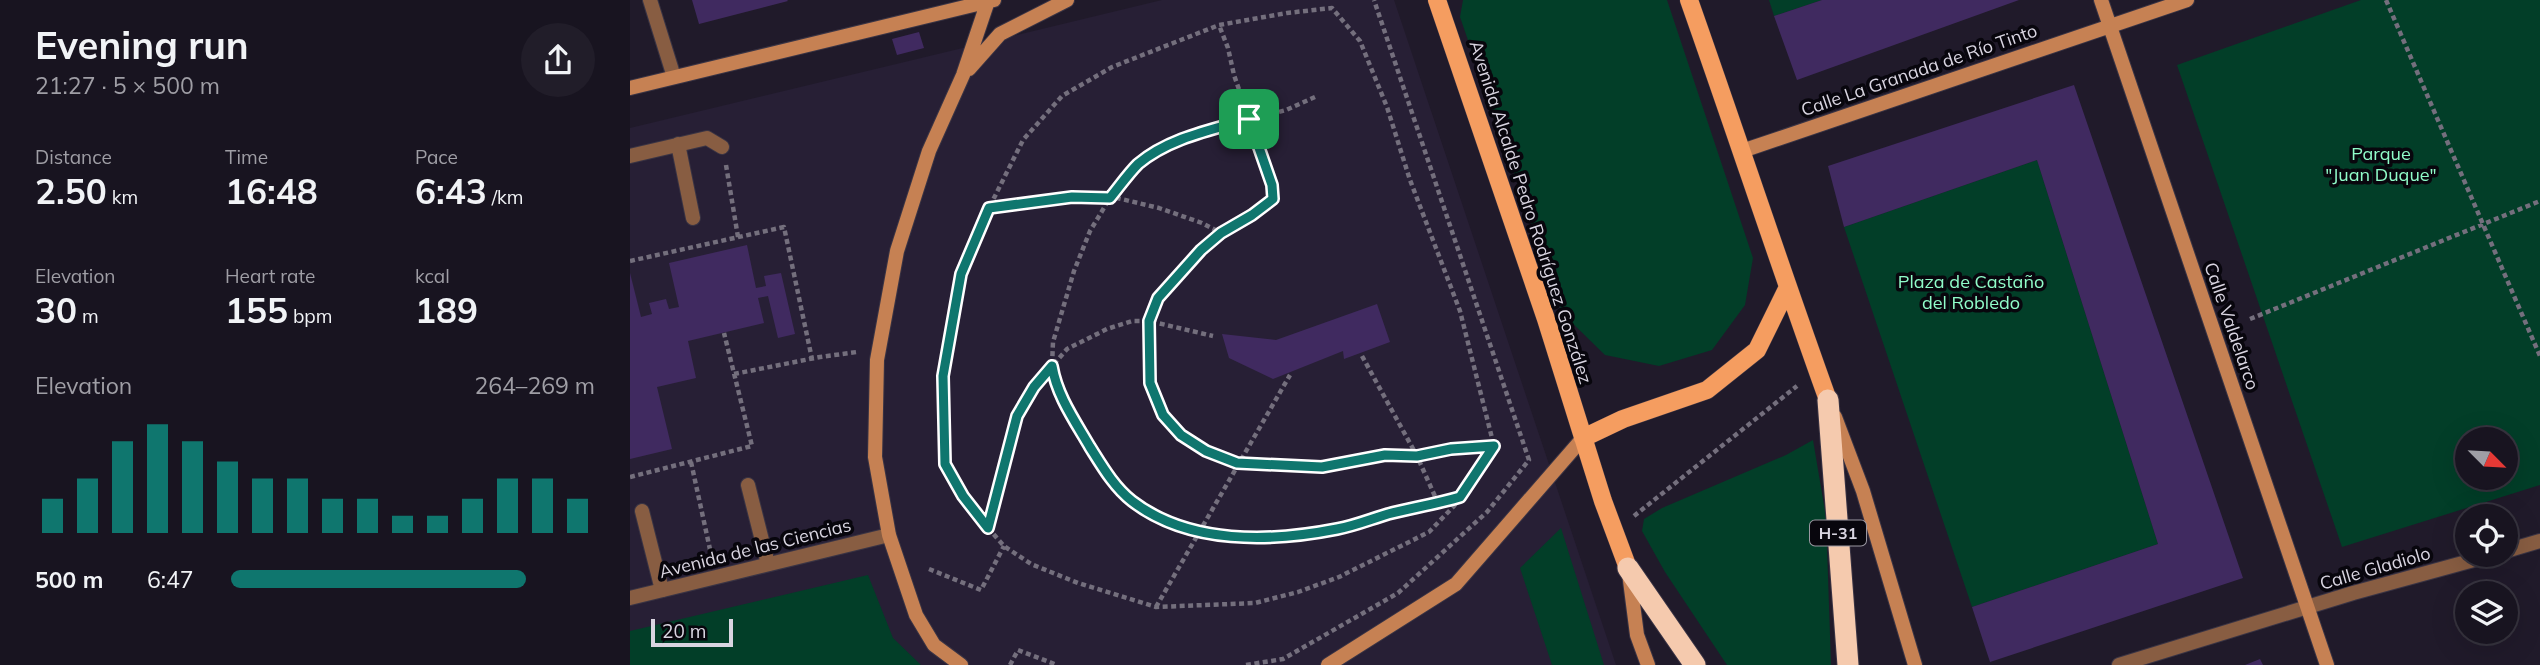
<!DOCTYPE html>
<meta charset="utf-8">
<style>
:root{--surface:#181420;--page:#211d29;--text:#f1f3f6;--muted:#9f9ea5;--line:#36333e;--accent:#0f766e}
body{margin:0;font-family:Mulish,sans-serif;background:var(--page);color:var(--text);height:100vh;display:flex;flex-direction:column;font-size:26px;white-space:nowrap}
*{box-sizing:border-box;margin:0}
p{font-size:23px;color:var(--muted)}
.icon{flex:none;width:38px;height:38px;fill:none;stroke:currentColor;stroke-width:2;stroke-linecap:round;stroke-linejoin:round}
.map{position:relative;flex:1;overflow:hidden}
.panel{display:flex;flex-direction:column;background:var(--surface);width:630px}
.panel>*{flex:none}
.needle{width:46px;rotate:114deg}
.buttons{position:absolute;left:1825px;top:427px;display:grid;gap:14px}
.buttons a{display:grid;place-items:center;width:63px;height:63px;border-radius:50%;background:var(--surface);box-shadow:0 7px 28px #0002,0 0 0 2px var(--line);font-size:35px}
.scale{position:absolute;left:21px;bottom:18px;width:82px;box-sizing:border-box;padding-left:7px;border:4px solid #d9d5e1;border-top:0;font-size:19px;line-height:24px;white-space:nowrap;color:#d9d5e1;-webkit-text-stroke:5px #08060d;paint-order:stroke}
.pin{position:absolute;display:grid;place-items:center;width:60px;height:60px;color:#fff;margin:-30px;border-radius:14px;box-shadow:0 4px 10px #0006}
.round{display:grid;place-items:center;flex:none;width:74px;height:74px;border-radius:37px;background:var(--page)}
.head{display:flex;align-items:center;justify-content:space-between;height:119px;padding:0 35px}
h1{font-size:38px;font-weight:700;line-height:52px}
.metrics{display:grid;grid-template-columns:repeat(3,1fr);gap:10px;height:119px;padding:7px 35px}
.metrics div{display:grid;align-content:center}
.metrics b{font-size:35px;font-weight:700}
.metrics small{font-size:19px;font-weight:400}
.metrics p{font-size:19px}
.chart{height:196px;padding:14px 35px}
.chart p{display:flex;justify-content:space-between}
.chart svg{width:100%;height:126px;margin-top:7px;stroke:var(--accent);stroke-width:6}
ul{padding:0 35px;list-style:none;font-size:23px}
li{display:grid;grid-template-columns:112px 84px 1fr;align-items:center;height:52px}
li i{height:18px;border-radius:9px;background:var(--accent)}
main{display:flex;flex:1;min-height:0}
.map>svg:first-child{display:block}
</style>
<main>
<section class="panel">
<div class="head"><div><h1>Evening run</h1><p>21:27 · 5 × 500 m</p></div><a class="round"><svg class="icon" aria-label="share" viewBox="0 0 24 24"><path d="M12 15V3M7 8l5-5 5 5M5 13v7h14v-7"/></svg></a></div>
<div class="metrics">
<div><p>Distance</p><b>2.50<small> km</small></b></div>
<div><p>Time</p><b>16:48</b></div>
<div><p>Pace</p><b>6:43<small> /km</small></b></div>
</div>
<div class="metrics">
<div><p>Elevation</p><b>30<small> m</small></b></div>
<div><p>Heart rate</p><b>155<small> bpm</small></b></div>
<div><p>kcal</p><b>189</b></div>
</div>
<div class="chart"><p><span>Elevation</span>264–269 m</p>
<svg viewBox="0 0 160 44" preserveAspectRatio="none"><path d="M5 44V32M15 44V25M25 44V12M35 44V6M45 44V12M55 44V19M65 44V25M75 44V25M85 44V32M95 44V32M105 44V38M115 44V38M125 44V32M135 44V25M145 44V25M155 44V32"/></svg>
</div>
<ul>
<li><b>500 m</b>6:47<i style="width:81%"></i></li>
</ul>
</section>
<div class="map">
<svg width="1910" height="665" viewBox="0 0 1910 665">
<rect width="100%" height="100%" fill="#201a2a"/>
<path fill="#271f35" d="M532 0H764L986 665H0V128Z"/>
<path fill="#023e28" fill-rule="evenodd" d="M833 0H1037L1123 258 1115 305 1082 350 1029 366 975 355 932 313 830 17Z
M1139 0H1192L1144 16Z
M1731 0H1910V485L1712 547 1547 65ZM1838 439H1876V478H1838Z
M1407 160 1528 544 1342 607 1214 227Z
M1183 440 1196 517 1201 665H1097L1035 572 1012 531 1014 519 1032 508 1156 455Z
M931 528 974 665H922L890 568Z
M238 575 263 638 291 665H0V631Z"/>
<path fill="#402a60" d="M62 0H157L158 1 69 24Z
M1192 0H1389L1167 80 1144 16Z
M289 32 294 48 267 55 262 39Z
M1444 85 1613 578 1360 662 1342 607 1528 544 1407 160 1214 227 1198 166Z
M117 245 126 288 136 286 134 276 151 273 165 334 148 338 138 296 128 298 134 323 58 341 66 378 27 387 42 449 0 459V273L11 317 22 314 19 303 36 299 39 309 49 307 39 263Z
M747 304 760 342 714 359 713 351 643 379 599 358 592 334 646 340Z
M1630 659 1633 665H1615Z"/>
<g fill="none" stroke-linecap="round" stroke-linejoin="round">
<defs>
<path id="lane" d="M48 144 63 218
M0 156 77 138 92 147
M118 485 138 564
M12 511 32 590"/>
<path id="street" d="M20 0 44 77
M1876 551 1910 541
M0 598 259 535
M1489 665 1723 593 1862 555"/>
<path id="secondary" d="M1471 0 1697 665
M339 69 370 34 437 0
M0 88 364 0
M1112 151 1557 0
M1205 417 1233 491 1285 665
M999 573 1007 635 1018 665
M331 665 304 645 286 615 259 535 245 457 247 360 267 251 299 151 333 75 358 1
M698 665 826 584 953 438"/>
<path id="primary" d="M807 0 916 319 973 501 998 568
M1059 0C1106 133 1150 267 1198 400
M953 438 993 419 1077 390 1127 350 1157 289"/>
<path id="highway" d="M1198 400 1218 665
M998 568 1065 665"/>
</defs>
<use href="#lane" stroke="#3a3444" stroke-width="16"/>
<use href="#street" stroke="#3a3444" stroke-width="16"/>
<use href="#secondary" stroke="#3a3444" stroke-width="16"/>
<use href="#primary" stroke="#3a3444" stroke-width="19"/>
<use href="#highway" stroke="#3a3444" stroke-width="23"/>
<path stroke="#746f7d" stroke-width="4.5" stroke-dasharray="5 3.5" stroke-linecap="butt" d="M1756 0 1910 356
M685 97 656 110 572 132 536 145 508 165 480 198 460 231 444 271 423 342 422 366 425 386 479 477 502 501 525 515 569 531 590 535 644 537 709 529 829 497
M96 165 108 237
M359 208 442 197 487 198 529 208 572 223 591 233 622 215 643 199 642 185 604 75 598 48 589 25
M591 233 571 250 528 298 519 321 520 383 533 415 551 435 576 451 607 463 649 467H692L755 455 787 456 821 449 864 446
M0 261 154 227 182 359
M1620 319 1910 201
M732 356 787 456 808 503
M104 374 190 357 227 352
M61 462 81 554
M0 477 122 446 94 333
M1004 516 1167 386
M358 528 374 546 401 564 448 583 526 607 625 603 668 592 709 577 799 532 824 506 864 446 830 311 780 180 757 107 730 41 702 8 657 13 589 25 482 67 432 96 393 140 355 216 331 274 313 376 315 464 333 496 358 528 387 416 404 387 437 349 477 329 502 321H519L583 336
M299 569 351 590 374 546
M526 607 660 375
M380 665 388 650 427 665
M616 665 653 659 768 593 857 512 899 460 744 0"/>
<use href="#lane" stroke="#885d42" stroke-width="14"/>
<use href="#street" stroke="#885d42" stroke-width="14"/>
<use href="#secondary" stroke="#c68153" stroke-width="14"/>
<use href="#primary" stroke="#f59d60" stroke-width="18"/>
<use href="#highway" stroke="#f5caae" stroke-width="21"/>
</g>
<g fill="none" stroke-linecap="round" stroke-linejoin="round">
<defs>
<path id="route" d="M619 119 642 185 643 199 622 215 591 233 571 250 528 298 519 321 520 383 533 415 551 435 576 451 607 463 692 467 755 455 787 456 821 449 864 446 830 497C806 504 782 508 758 514 741 519 724 526 707 529 641 542 559 545 502 501 484 487 472 466 460 447 445 421 427 396 422 366L404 387 387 416 358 528 333 496 315 464 313 376 331 274 359 208 442 197 480 198C489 187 498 174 508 164 539 138 581 130 619 119Z"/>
</defs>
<use href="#route" stroke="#fff" stroke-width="14"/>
<use href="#route" stroke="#0f766e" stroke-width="9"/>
</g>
<g text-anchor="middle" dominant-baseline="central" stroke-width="7" stroke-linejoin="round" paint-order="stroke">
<rect fill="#08060d" stroke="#9a97a1" stroke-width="2" x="1180" y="520.5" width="56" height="25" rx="5"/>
<g font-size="16" font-weight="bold" fill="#d9d5e1">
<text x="1208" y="533">H-31</text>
</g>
<g font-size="18" fill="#d9d5e1" stroke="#08060d">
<text transform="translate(1289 70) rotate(-19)">Calle La Granada de Río Tinto</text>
<text transform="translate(901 212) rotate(72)">Avenida Alcalde Pedro Rodríguez González</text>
<text transform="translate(1602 326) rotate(71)">Calle Valdelarco</text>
<text transform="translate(125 548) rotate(-14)">Avenida de las Ciencias</text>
<text transform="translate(1745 568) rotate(-16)">Calle Gladiolo</text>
</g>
<g font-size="18" fill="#90fcc9" stroke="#08060d">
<text x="1751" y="153">Parque<tspan x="1751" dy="21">"Juan Duque"</tspan></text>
<text x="1341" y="281">Plaza de Castaño<tspan x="1341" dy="21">del Robledo</tspan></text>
</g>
</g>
</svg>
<div class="buttons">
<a><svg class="needle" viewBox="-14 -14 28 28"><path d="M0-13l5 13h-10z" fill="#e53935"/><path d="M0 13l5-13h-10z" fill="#9f9ea5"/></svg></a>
<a><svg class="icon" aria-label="locate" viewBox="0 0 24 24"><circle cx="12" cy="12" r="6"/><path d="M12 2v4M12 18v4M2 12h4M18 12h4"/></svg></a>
<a><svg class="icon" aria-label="layers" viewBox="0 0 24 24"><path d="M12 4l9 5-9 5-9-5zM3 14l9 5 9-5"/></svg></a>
</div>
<div class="scale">20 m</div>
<div class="pin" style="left:619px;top:119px;background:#1e9e55"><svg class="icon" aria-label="arrive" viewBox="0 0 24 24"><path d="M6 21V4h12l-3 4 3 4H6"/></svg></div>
</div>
</main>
